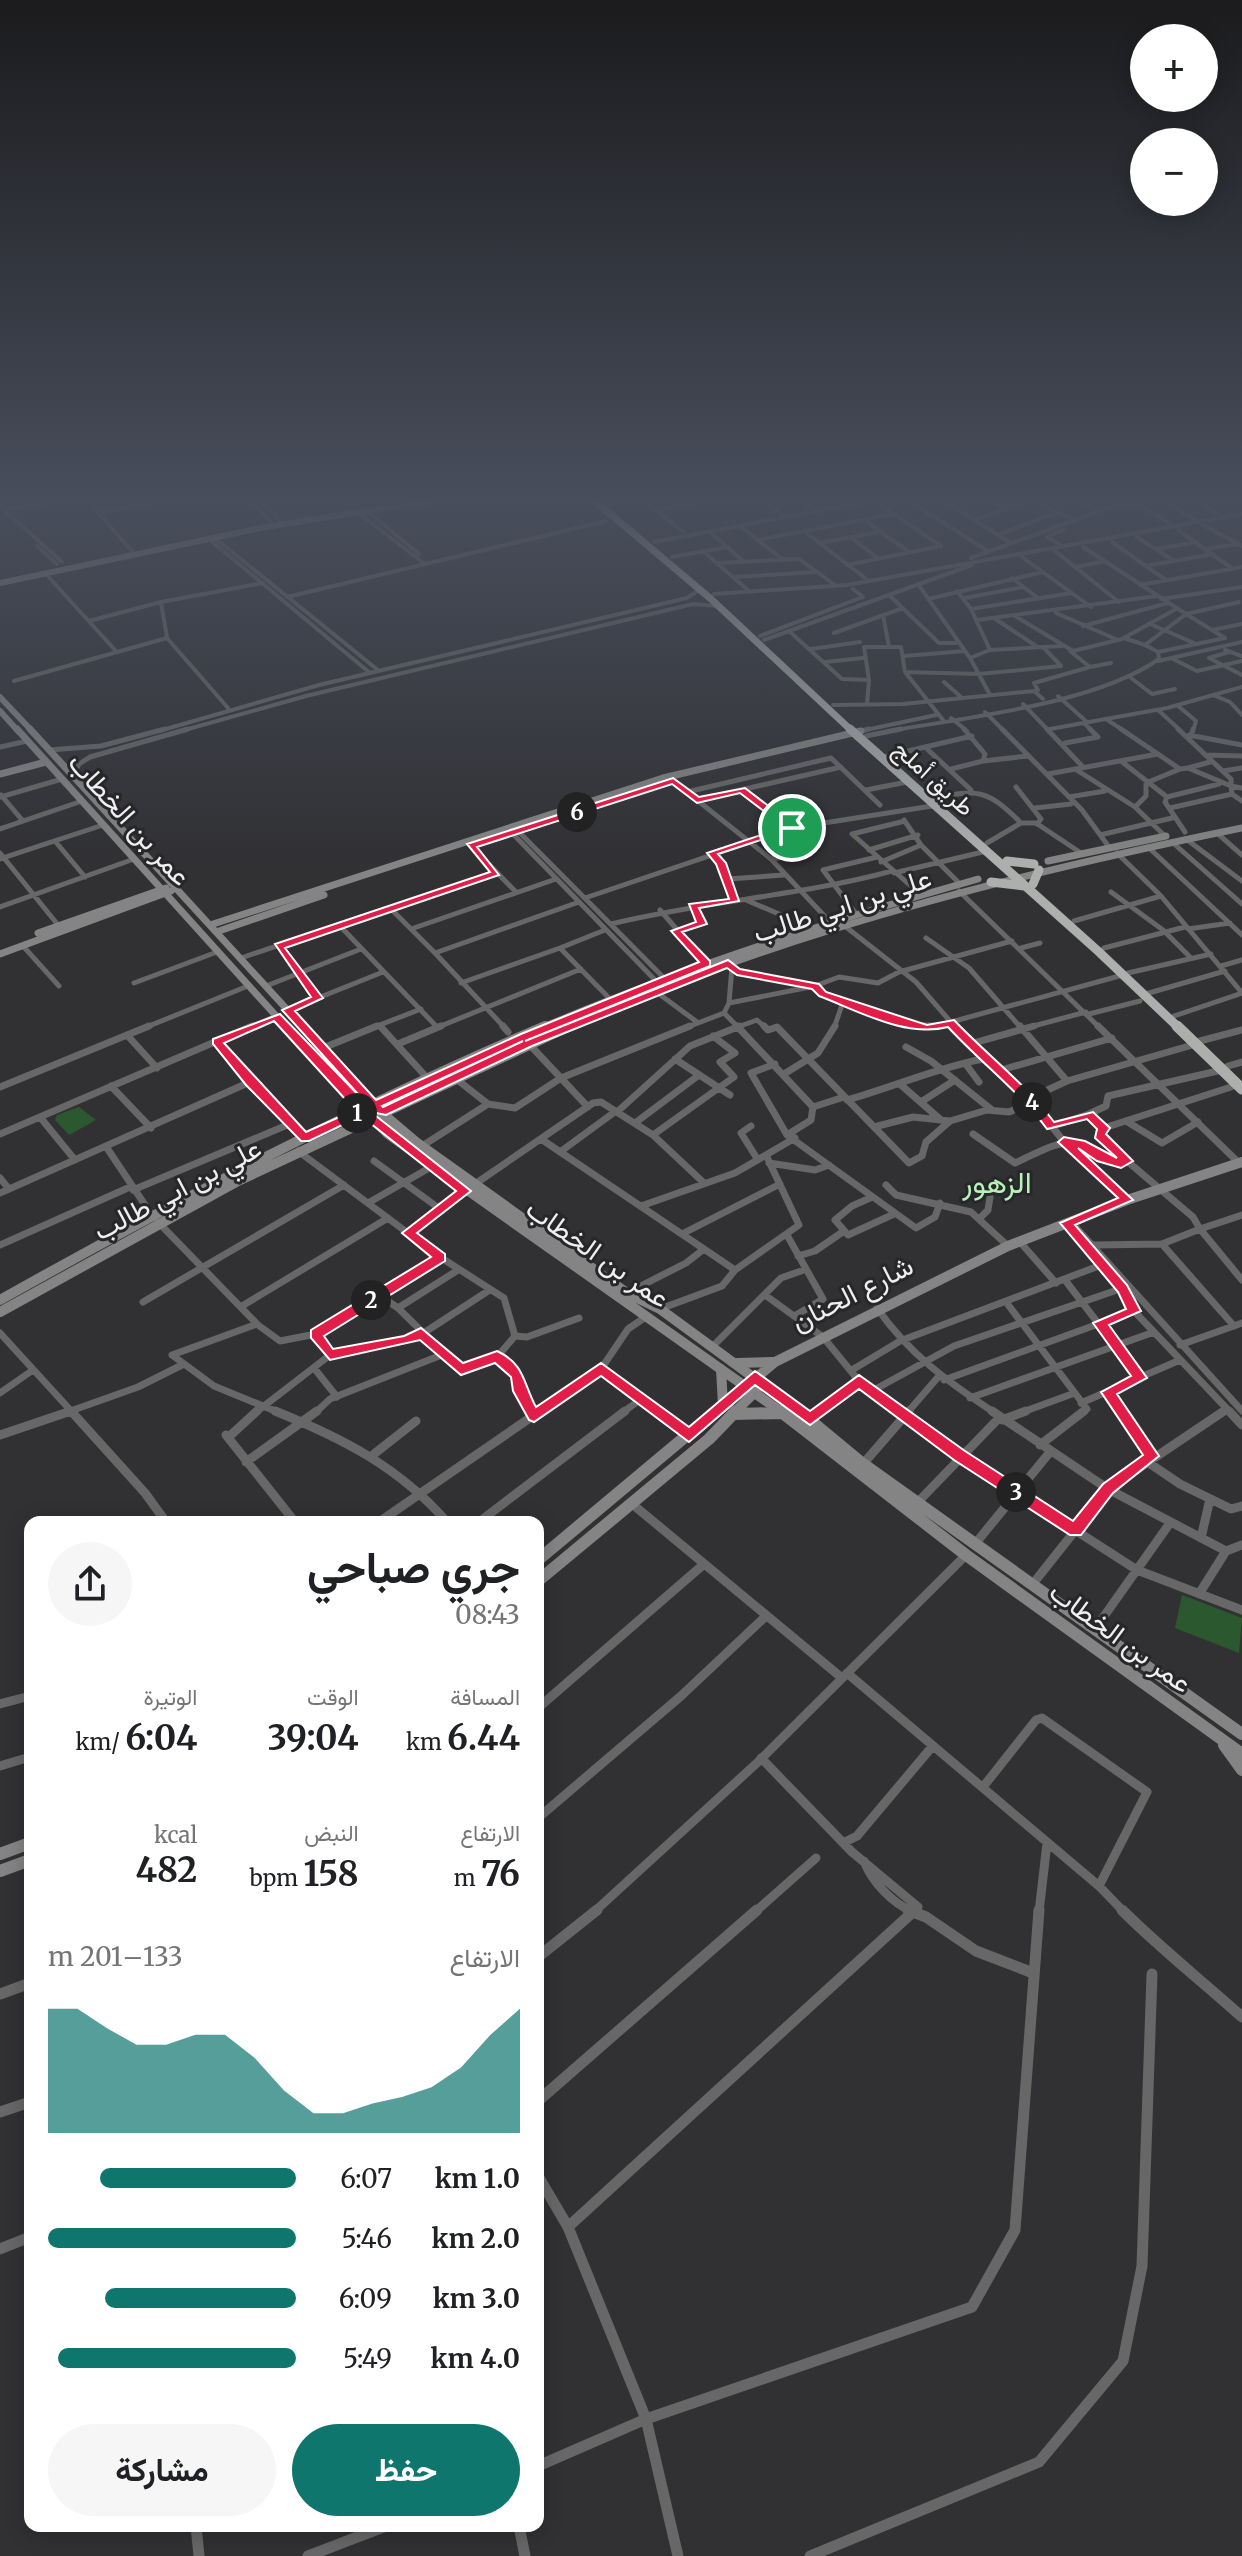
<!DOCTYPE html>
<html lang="ar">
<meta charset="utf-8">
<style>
:root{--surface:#fff;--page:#f6f6f6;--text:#202124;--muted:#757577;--accent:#0f766e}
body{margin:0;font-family:Merriweather,Vazirmatn,serif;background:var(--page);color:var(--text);direction:rtl;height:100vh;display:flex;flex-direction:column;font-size:30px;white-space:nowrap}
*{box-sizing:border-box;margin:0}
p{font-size:26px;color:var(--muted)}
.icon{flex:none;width:44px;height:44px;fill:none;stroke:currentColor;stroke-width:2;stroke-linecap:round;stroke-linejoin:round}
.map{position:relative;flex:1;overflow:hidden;direction:ltr}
.drawer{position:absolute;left:24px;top:1516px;width:520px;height:1016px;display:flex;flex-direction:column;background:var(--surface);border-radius:16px;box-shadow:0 4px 20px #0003;direction:rtl}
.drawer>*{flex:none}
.fabs{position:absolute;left:1130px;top:24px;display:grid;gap:16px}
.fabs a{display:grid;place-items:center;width:88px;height:88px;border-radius:50%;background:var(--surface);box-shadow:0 4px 20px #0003;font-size:40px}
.pin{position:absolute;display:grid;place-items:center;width:68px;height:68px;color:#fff;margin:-34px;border:4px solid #fff;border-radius:50%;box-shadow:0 2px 8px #0007}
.km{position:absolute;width:40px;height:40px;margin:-20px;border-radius:50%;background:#222;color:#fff;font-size:22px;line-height:40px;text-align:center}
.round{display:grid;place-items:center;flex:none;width:84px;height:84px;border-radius:42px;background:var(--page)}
.head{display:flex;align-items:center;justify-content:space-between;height:136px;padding:0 24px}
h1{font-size:44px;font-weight:700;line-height:60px}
.figures{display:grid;grid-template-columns:repeat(3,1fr);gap:12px;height:136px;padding:8px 24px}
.figures div{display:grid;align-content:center}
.figures b{font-size:34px;font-weight:700}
.figures small{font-size:22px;font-weight:400}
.figures p{font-size:22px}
.chart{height:224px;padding:16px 24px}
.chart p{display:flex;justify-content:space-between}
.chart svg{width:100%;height:144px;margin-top:8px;fill:var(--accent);opacity:.7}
.cta{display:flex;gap:16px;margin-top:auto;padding:16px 24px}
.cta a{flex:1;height:92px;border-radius:48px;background:var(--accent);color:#fff;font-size:32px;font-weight:700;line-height:92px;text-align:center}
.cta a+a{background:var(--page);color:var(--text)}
ul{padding:0 24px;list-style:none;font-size:26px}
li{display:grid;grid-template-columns:128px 96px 1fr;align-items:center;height:60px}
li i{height:20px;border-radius:10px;background:var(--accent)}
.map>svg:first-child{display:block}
</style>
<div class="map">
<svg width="1242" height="2556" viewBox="0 0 1242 2556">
<rect width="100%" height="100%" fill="#313134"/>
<path fill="#2c5830" d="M79 1107 96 1120 69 1135 55 1120 57 1115Z
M1182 1595 1242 1618 1239 1653 1175 1628Z"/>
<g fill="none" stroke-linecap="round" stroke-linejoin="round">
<path stroke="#666766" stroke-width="4" d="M88 501 132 551
M251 501 272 523
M261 501 281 522
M644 501 689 536
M764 501 785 517
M803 501 816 511
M910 501 989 552
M944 501 1011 543
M991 501 1004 509
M1033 501 1075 520
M1083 501 1098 512
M1165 501 1199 522
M1197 501 1224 518
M1136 502 1174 526
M0 506 62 562
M1122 508 1140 501
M4 510 54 501
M366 510 419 554
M656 510 705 501
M357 512 425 564
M99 513 160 501
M864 520 909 552
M974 520 1028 501
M1203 525 1242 546
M740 526 782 559
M1178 530 1233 569
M804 531 869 581
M710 532 744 562
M998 535 1058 512
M850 537 878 558
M1137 537 1174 561
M215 538 379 671
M209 539 370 673
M758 540 893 514
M654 542 870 501
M1112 542 1166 580
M819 543 880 532
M1059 544 1047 537 1065 529
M37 546 57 564
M1156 549 1197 542
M1206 549 1238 544
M703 551 749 591
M1055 551 1119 602
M672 557 728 547
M1022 557 1091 607
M971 558 1127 501
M717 563 799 559 835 585
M847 565 941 546 875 501
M1145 566 1213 554
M1076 567 1105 561
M45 573 115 650
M733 577 817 572
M1012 578 1038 598
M918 584 970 658 989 693
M1140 585 1242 567
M957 591 971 609 990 650 970 658
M714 594 847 585 1242 514
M889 595 939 643H956
M287 597 606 521
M965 598 1023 587
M928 599 1043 572
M1161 599 1242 587
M161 602 167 638 228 708
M971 609 1072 593
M1056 613 1118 640
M1186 614 1225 638
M1186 614 1239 602
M883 615 889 647
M1015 616 1073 651 1122 639 1176 609
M994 618 1036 646
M977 620 1157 596
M89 621 161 602 263 583
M1150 624 1194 643
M1083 626 1168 603
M1212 630 1242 624
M789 631 842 679 869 680
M834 633 903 608
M760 636 863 597 853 589
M1124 638 1145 645
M764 640 972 565
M811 649 860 642
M990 650 1043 647
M1225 650 1242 656
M1158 652 1225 638
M1229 652 1209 658 1242 675
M904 656 965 651
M1173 659 1197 671 1242 661
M1158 661 1242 642
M825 662 863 658
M1061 666 1043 647 1062 646
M1090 667 1111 663
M905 672 979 674 1061 666
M1131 678 1152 694 1175 689
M14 681 167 638
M944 682 960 696
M1034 691 1038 690 1034 683 1090 667 1070 651
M1213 695 1230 702 1242 715
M1058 696 1087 722
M867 704 869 680 864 647H901L905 672 943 720
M1023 704 1049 731
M833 705 903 704 1034 691 1043 699
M1177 705 1196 721 1193 731
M1158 710 1181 731
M985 712 1004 731
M951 718 967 731
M1106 719 1124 731
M1084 723 1092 731
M1050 729 1167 708 1242 687
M159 731 319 685 687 598 700 589
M181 731 306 696 693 604 717 606
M861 731 936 715
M890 731C968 717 1095 704 1159 659L1158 652 1145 645 1186 614 1083 547"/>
<path stroke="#666766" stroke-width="5" d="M1002 729 1082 810 1109 847
M1047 729 1083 767
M1121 729 1180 769 1188 768 1231 786 1232 794 1242 801
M1178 729 1231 779V786L1242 788
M861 731 869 729
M1189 735 1242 745
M866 736 901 729
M1191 736 1193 729
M1065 743 1098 737 1090 729
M0 747 27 741
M925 747 971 790
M49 750 101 746 165 729
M1205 755 1242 756
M887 756 972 736
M983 761 1028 756
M1121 761 1167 797 1165 802 1185 832
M1188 768 1210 762
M951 769 983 761 985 754 964 729
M1075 769 1135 807 1165 836
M1223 771 1242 768
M1048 774 1158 754
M73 776 79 764 90 757 188 729
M673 781 771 859 831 923
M1016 787 1041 819 1037 824
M742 790 792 828
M866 790 907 782
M687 792 831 758 880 805
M1 795 23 821
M0 797 62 779
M1069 797 1105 791
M1167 797 1219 784
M933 799C978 788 988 790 1021 823H1036L1081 853
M697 800 841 767
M1135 807 1146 796V783L1180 769
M1035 808 1071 804
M1170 808 1232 794
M904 820 921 845 959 883
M905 821 852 834 920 894
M0 829 82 801
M518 831 665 979
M512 833 657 982
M1217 833 1242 855
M1100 835 1172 818
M1186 839 1242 881
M55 841 85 877
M1172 842 1242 904
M987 843 1021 823
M471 846 516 892
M1148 847 1242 935
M869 850 918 835
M0 853 58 925
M712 853 721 863 734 901
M1117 853 1161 896 1242 993
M0 859 103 825
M771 859 796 855 776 833
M881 862 921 845
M894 873 987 851
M728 879 784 875
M959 891 1100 1028
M1111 892 1163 930 1191 958
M585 898 792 828 932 806
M746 900 814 929
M0 907 134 859
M390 908 496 873
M660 910 706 963
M857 915 823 870 877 857
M1074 921 1161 896
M611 924C704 901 800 896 892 871
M339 925 437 1027
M846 927 916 982 956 1028
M411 929 556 879
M1188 929 1230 923
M605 930 560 948 611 1000
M676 931 702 924 692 906
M926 938 969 968 1021 1028
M23 946 59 986
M279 946 317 998
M1021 948 1040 943
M1104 948 1185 927
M241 958 390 908 435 953
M728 964 737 972 815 986 839 977 878 983 899 972 1012 941
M1221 966 1242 960
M1128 973 1211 954
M134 983 217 952
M461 983 560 948
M266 986 361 949
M655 991 697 1022
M1149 993 1225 971
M729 1003 732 967
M288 1010 383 972
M724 1013 739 1028
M1089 1014 1140 1001
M1174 1016 1242 993
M380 1026 382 1028
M144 1028 248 986
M247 1028 276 1016
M372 1028 421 1009
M436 1028 581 969
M505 1028 435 953 579 902
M685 1028 724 1013 729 1003 815 986C837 1008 895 1019 925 1028
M735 1028 757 1020 766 1028
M773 1028H778
M834 1028 843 1002
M929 1028 1123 975
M1026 1028 1086 1012"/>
<path stroke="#666766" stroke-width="7" d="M380 1026 429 1080
M503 1026 508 1032
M737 1026 813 1107 811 1120 787 1135
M764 1026 768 1030 777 1027 909 1163 922 1156 926 1142 950 1121 987 1110 1009 1112 1032 1102
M919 1026H936
M955 1026 983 1059 1030 1098 1064 1142 1127 1200
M1020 1026 1067 1081
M1098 1026 1240 1164
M127 1035 157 1068
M217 1041 250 1082 305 1138
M1200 1041 1242 1030
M398 1044 441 1026
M529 1044 588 1107
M970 1044 1034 1026
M906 1047 931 1061 992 1110
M323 1048 377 1026
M675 1059 730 1095
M965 1063 979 1082
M775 1064 751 1073 787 1135 916 1228 935 1217 940 1203
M1228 1066 1242 1062
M998 1071 1112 1038
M784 1074 818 1053 835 1026
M455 1078 488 1104 515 1108 561 1078 690 1026
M901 1085 941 1120
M111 1086 151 1128
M0 1087 149 1026
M1030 1098 1067 1081 1196 1044
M847 1100C893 1087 936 1068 983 1059
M921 1102 955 1080
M813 1107 844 1097
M617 1112 690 1046 740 1026
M40 1117 75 1160
M1126 1121 1162 1143 1198 1122
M635 1123 699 1075
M751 1126 741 1133 758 1160
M874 1127 913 1117 950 1121
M1051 1127 1089 1114
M1104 1128 1231 1087
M0 1134 252 1026
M973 1134 1015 1163C1077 1133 1062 1141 1121 1164L1127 1161 1193 1217 1200 1229 1162 1244 1234 1326
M653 1135 734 1077 720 1062 735 1053 713 1036
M541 1139 735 1270
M422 1146 488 1104
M107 1148 151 1214
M298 1151 440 1257 504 1298 515 1336
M560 1152 616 1111
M374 1161 440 1209
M1127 1161 1099 1135 1104 1128 1089 1114 1106 1106 1108 1096 1222 1070
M769 1163 815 1170 829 1165
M0 1178 9 1189
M475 1184 593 1103 601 1102 653 1135 704 1183
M886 1185 896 1195 971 1212 1008 1246
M133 1190 292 1123
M0 1193 250 1082
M870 1198 852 1206 835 1220 848 1235 894 1214
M368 1203 431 1167
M641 1206 735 1173 795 1138
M1242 1215 1200 1229 1242 1280
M980 1218 988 1210 990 1197
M158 1222 258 1325 280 1341 316 1334 440 1257
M1066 1223 1123 1288 1134 1311 1231 1413
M1072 1223 1242 1411
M408 1233 465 1191
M682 1234 780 1184
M787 1235 823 1299 796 1315
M1020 1242 1056 1283
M0 1245 130 1187
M1094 1245 1162 1244
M798 1256 815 1251 844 1231
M1065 1280 1140 1378
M627 1293 686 1263 704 1249
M379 1295 398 1308 461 1370 497 1357 515 1336 527 1337 579 1318
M765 1295 823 1337 859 1381 902 1413
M143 1302 344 1185
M1006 1302 1087 1409 1082 1413
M242 1306 388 1218
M398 1308 458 1270
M877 1308C909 1354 948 1382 995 1413
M660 1309 722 1286 735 1270 799 1225 766 1155
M257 1324 172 1355 214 1386 280 1413
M0 1333 73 1413
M316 1334 330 1355
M1180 1345 1242 1323
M712 1347 781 1278 804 1270
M497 1357 518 1375 520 1391 532 1413
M314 1368 337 1397
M601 1369 659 1413
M852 1370 900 1341 1104 1264
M944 1380 1134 1311
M872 1391 954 1346 1123 1288
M1108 1392 1123 1413
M0 1393 33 1370
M970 1398 1154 1332
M1081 1403 1180 1360
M65 1413 138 1387 182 1365
M255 1413 330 1355 419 1336 488 1291
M315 1413 330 1399 444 1354
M537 1413 601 1369 628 1329 647 1316
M622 1413 641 1399
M817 1413 859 1381
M907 1413 939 1376
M1020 1413 1072 1394
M1221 1413 1227 1409"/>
<path stroke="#666766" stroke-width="9" d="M71 1411 145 1493 166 1522
M275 1411C342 1438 399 1467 447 1522
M531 1411 534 1416
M657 1411 688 1435
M900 1411 960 1456 1137 1570 1242 1610
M992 1411 1108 1489 1226 1551
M1121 1411 1152 1456
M1229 1411 1242 1425
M810 1419 820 1411
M1002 1420 1026 1411
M232 1434 257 1411
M0 1435 71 1411
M226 1435 295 1522
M1040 1445 1084 1411
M374 1454 416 1421
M1146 1461 1180 1484 1231 1509 1242 1506
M246 1462 317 1411
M863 1464 909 1411
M631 1503 842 1678
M917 1503 999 1418
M379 1522 540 1411
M479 1522 625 1411
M1201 1538 1210 1499
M975 1544 1050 1452
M1032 1585 1108 1489 1224 1411
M1199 1594 1226 1551 1242 1545
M1095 1629 1170 1523
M847 1673 1099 1886 1124 1912
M0 1704 30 1696
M538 1708 704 1564
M761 1758 852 1852 918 1907 913 1912
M0 1766 30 1757
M983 1787 1036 1720 1042 1718 1147 1792 1099 1886
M538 1818 681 1696 766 1616
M843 1843 857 1836 931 1748
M864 1861C872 1882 892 1903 913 1912
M594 1912 758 1762 966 1555
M755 1912 816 1858
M1039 1912 1047 1843"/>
<path stroke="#666766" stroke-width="11" d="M908 1910 926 1917 976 1951 1033 1973
M1122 1910C1160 1948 1202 1981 1242 2017
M538 1957 597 1910
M0 1994 30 1983
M538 2101 757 1910
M0 2112 30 2102
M538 2176 568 2227 646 2419 678 2556
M568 2227 915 1910
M0 2249 30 2237
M538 2466 646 2419 972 2307 1015 2230 1039 1910
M196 2526 199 2556
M519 2526 525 2556
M308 2556 386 2526
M810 2556 1039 2462 1123 2361 1142 2266 1152 1974"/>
<path stroke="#838483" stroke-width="6" d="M0 583 265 527 431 501
M0 697 32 731
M0 711 18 731"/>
<path stroke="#838483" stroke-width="7" d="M17 729 287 1028
M30 729 304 1028
M0 774 46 762
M1048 861 1166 836
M210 925 663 778 861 731
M216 932 324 895
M38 933 166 888
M0 954 171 891
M541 1028C683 968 829 921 978 879
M565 1028C782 933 1011 875 1242 828"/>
<path stroke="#838483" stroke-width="10" d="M285 1026 388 1134 783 1413
M302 1026 382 1113 416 1142 627 1293 660 1309 802 1413
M0 1300C178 1200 357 1106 545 1026
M0 1312 236 1182 570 1026
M737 1363 773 1362
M721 1369 723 1405
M714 1413 775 1362 1008 1246 1127 1200 1242 1162
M734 1413 757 1390
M773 1413H782"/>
<path stroke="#838483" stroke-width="12" d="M780 1411 966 1555 1242 1754
M799 1411 863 1464 1242 1734
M733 1414 782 1413
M538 1560 716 1411
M538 1581 709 1439 736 1411
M1224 1745 1242 1770
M0 1854 30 1843
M0 1871 30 1860"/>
<path stroke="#adafad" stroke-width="7" d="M595 501 711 599 852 731"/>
<path stroke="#adafad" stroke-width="9" d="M850 729 1098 951 1179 1028
M1007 861 1034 864
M991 882 1024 886
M1033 884 1039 870"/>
<path stroke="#adafad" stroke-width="11" d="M1177 1026 1242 1089"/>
</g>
<linearGradient id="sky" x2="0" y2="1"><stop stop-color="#1b1b1d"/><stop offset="0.58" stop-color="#484e5c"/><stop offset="1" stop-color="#484e5c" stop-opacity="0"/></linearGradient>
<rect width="1242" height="859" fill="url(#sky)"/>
<path fill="#e11d48" stroke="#fff" stroke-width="2" fill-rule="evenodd" d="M673 778 699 797 745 788 797 828 718 854 726 863 739 901 699 908 707 924 682 932 710 961V966L525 1041 728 960 740 969 819 984 826 992 927 1025 954 1020C987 1055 1025 1083 1054 1122L1093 1112 1110 1128 1106 1134 1133 1161 1121 1168 1097 1161 1078 1148 1133 1200 1075 1225 1127 1285 1141 1311 1109 1325 1147 1378 1117 1394 1159 1456 1113 1493 1081 1535H1070L954 1460 859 1389 810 1425 755 1385 689 1442 601 1376 534 1422 529 1420 513 1391 511 1377 495 1363 461 1375 420 1340 330 1360 311 1338V1330L431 1257 402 1233 456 1191 361 1116 309 1141H301L246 1085 213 1044V1039L280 1014 367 1104 282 1010 311 997 275 944 490 872 467 844ZM672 784 697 803 740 793 785 827 707 853 716 864 729 899 689 904 696 922 671 931 699 962 521 1034 376 1100 295 1011 323 998 285 948 499 875 477 847ZM727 968 737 975 812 989 819 996C859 1011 905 1038 948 1027 980 1062 1019 1091 1047 1129L1087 1119 1097 1129 1095 1138 1117 1158 1085 1141 1064 1137 1058 1142 1118 1198 1060 1223 1118 1292 1126 1309 1093 1323 1131 1376 1101 1392 1143 1455 1103 1484 1073 1521 965 1451 859 1375 810 1411 755 1371 689 1427 601 1363 536 1407C523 1383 525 1364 497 1351L463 1363 421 1328 404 1336 333 1349 324 1336 445 1261V1254L417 1233 471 1191 371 1112 386 1115 532 1046ZM274 1021 355 1110 306 1132 224 1043ZM523 1041 383 1107 382 1106Z"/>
<g text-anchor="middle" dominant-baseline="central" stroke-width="6" stroke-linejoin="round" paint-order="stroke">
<g font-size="24" fill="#efeff1" stroke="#27272a">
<text transform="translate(934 778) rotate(42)">طريق أملج</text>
</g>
<g font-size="28" fill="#efeff1" stroke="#27272a">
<text transform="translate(130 819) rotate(48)">عمر بن الخطاب</text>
<text transform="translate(842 905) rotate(-18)">علي بن ابي طالب</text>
<text transform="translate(177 1189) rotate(-28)">علي بن ابي طالب</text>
<text transform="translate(598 1253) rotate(35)">عمر بن الخطاب</text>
<text transform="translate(852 1293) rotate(-27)">شارع الحنان</text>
<text transform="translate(1121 1637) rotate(36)">عمر بن الخطاب</text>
</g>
<g font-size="30" fill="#b6f3b9" stroke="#27272a">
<text x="997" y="1182">الزهور</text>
</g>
</g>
</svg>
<div class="fabs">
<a>+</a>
<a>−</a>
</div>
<div class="pin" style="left:792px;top:828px;background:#1e9e55"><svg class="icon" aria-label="arrive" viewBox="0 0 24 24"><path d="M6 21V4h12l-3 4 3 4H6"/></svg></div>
<b class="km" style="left:357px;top:1113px">1</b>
<b class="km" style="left:371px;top:1300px">2</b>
<b class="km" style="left:1016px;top:1492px">3</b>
<b class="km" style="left:1032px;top:1102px">4</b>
<b class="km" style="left:577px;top:812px">6</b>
<section class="drawer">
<div class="head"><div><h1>جري صباحي</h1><p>08:43</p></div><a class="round"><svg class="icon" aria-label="share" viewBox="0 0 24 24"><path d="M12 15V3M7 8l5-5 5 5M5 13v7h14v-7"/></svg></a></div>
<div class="figures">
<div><p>المسافة</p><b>6.44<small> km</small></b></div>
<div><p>الوقت</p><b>39:04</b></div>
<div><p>الوتيرة</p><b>6:04<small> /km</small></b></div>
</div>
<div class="figures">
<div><p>الارتفاع</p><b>76<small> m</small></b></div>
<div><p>النبض</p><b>158<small> bpm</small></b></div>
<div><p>kcal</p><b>482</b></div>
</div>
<div class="chart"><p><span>الارتفاع</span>133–201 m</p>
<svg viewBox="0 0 160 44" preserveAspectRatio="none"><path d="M0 44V6L10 6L20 12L30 17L40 17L50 14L60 14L70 21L80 31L90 38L100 38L110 35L120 33L130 30L140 24L150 14L160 6V44z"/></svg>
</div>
<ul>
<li><b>1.0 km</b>6:07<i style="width:79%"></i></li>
<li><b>2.0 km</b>5:46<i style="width:100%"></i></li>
<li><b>3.0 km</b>6:09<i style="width:77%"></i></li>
<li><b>4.0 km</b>5:49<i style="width:96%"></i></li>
</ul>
<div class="cta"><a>حفظ</a><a>مشاركة</a></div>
</section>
</div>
